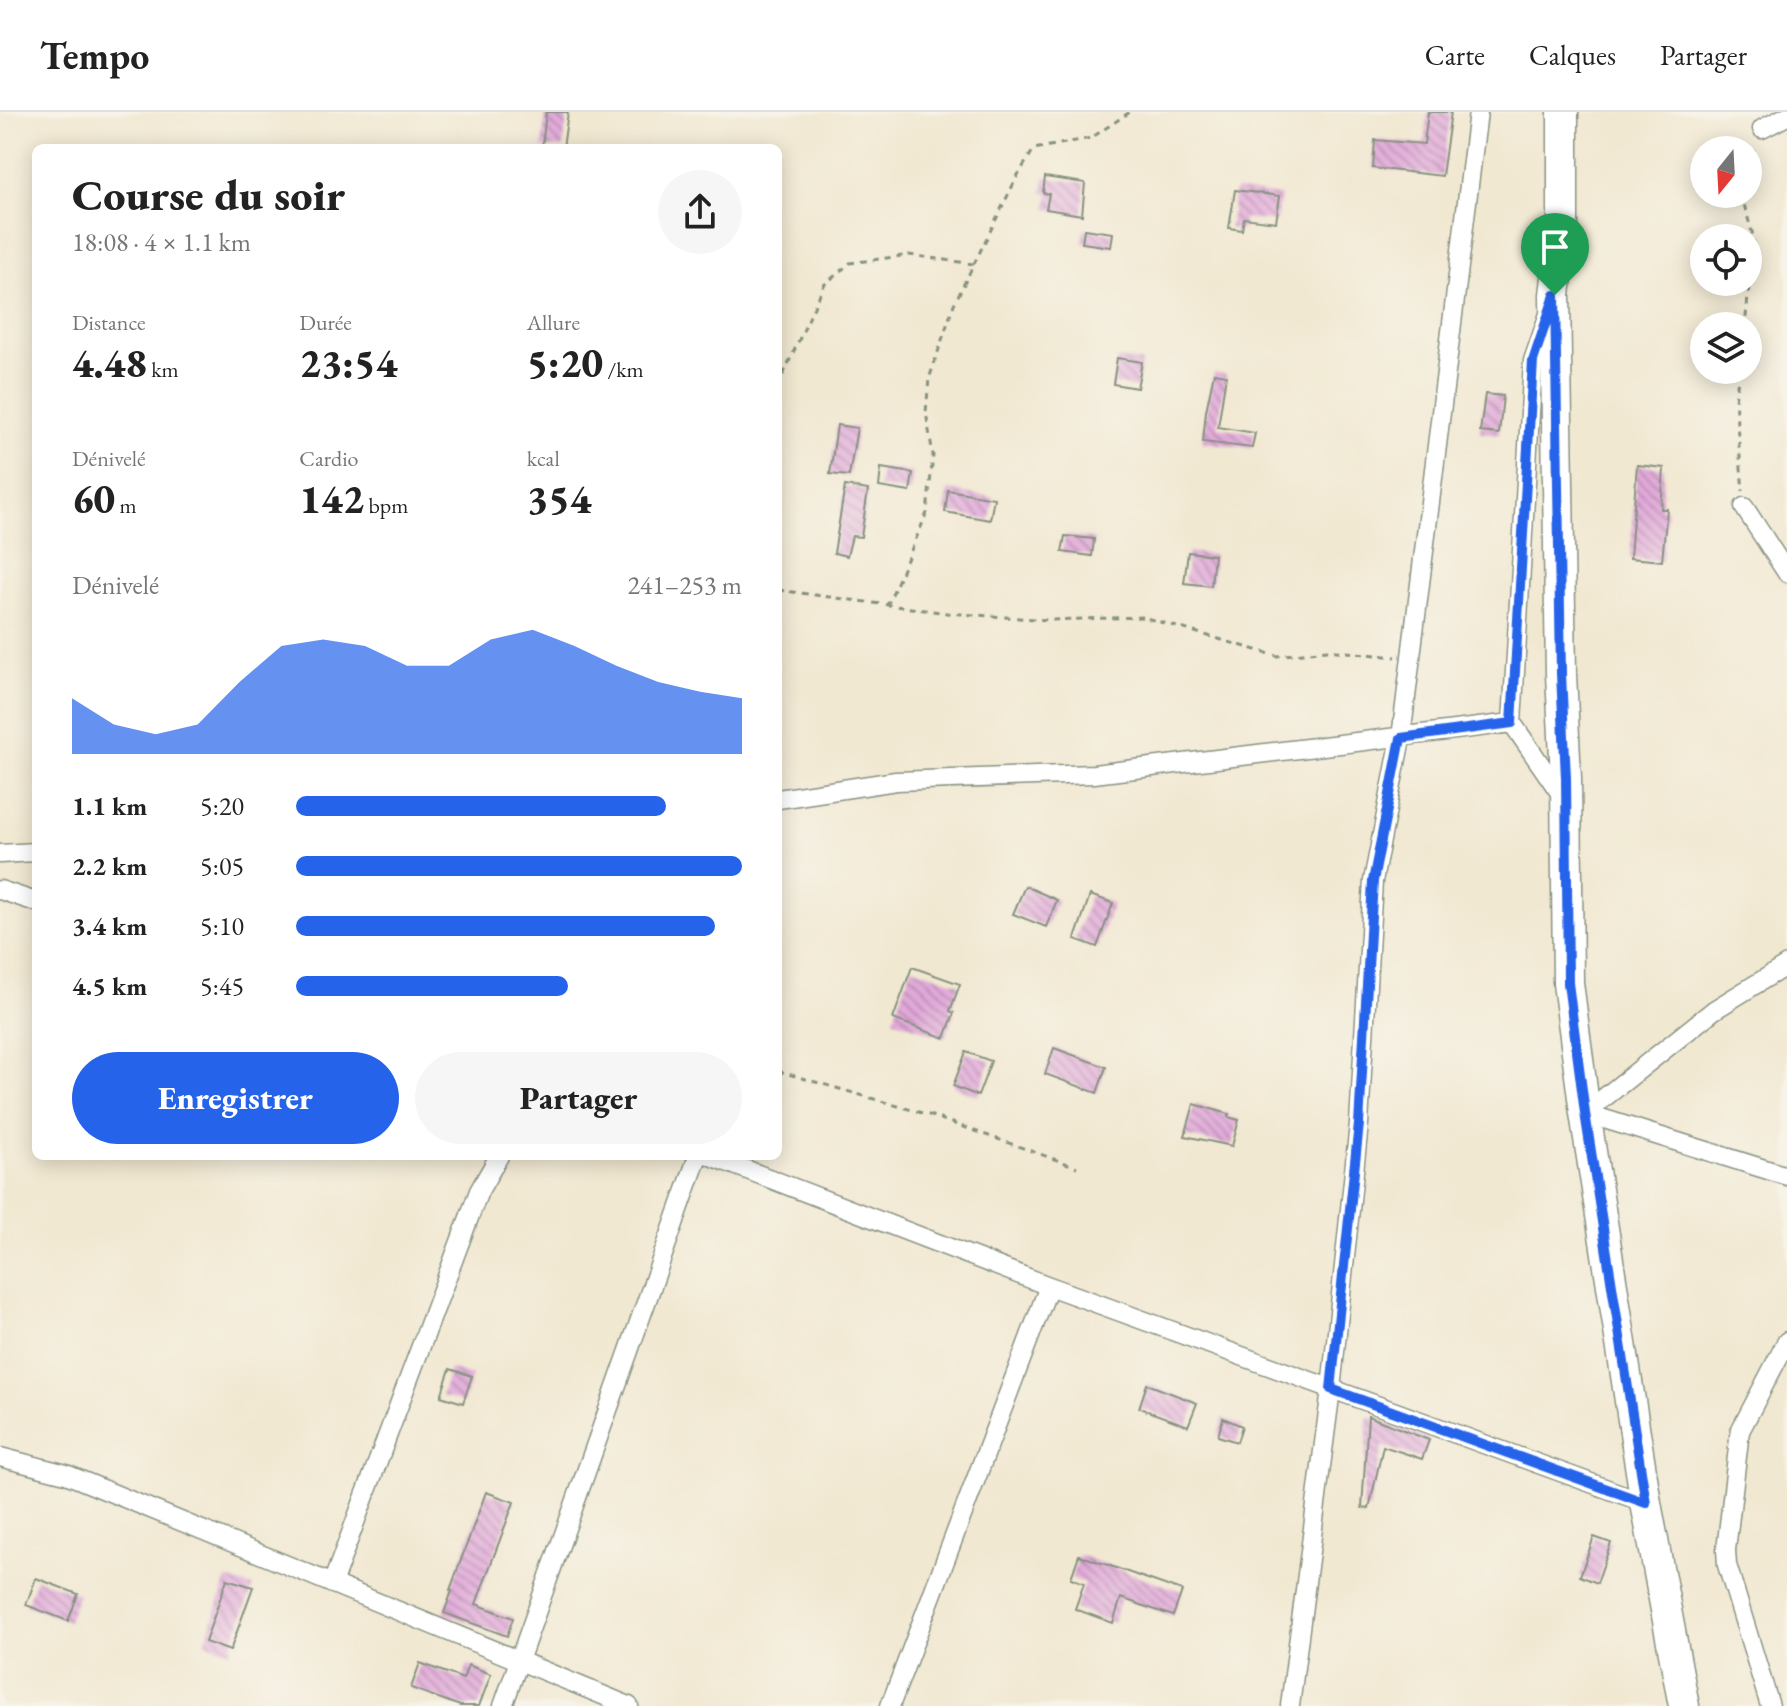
<!DOCTYPE html>
<html lang="fr">
<meta charset="utf-8">
<style>
:root{--surface:#fff;--page:#f6f6f6;--text:#222;--muted:#767676;--line:#e0e0e0;--accent:#2563eb}
body{margin:0;font-family:"EB Garamond",serif;background:var(--page);color:var(--text);height:100vh;display:flex;flex-direction:column;font-size:30px;white-space:nowrap}
*{box-sizing:border-box;margin:0}
p{font-size:26px;color:var(--muted)}
.icon{flex:none;width:44px;height:44px;fill:none;stroke:currentColor;stroke-width:2;stroke-linecap:round;stroke-linejoin:round}
.map{position:relative;flex:1;overflow:hidden}
.details{position:absolute;left:32px;top:32px;width:750px;height:1016px;display:flex;flex-direction:column;background:var(--surface);border-radius:12px;box-shadow:0 4px 20px #0003}
.details>*{flex:none}
.needle{width:52px;rotate:198deg}
.buttons{position:absolute;left:1690px;top:24px;display:grid;gap:16px}
.buttons a{display:grid;place-items:center;width:72px;height:72px;border-radius:50%;background:var(--surface);box-shadow:0 4px 20px #0003;font-size:40px}
.pin{position:absolute;display:grid;place-items:center;width:68px;height:68px;color:#fff;margin:-82px -34px;border-radius:50% 50% 50% 0;rotate:-45deg;box-shadow:0 0 8px #0007}
.pin .icon{rotate:45deg}
.round{display:grid;place-items:center;flex:none;width:84px;height:84px;border-radius:42px;background:var(--page)}
.head{display:flex;align-items:center;justify-content:space-between;height:136px;padding:0 40px}
h1{font-size:44px;font-weight:800;line-height:60px}
.stats{display:grid;grid-template-columns:repeat(3,1fr);gap:12px;height:136px;padding:8px 40px}
.stats div{display:grid;align-content:center}
.stats b{font-size:40px;font-weight:800}
.stats small{font-size:22px;font-weight:400}
.stats p{font-size:22px}
.chart{height:224px;padding:16px 40px}
.chart p{display:flex;justify-content:space-between}
.chart svg{width:100%;height:144px;margin-top:8px;fill:var(--accent);opacity:.7}
.cta{display:flex;gap:16px;margin-top:auto;padding:16px 40px}
.cta a{flex:1;height:92px;border-radius:48px;background:var(--accent);color:#fff;font-size:32px;font-weight:800;line-height:92px;text-align:center}
.cta a+a{background:var(--page);color:var(--text)}
ul{padding:0 40px;list-style:none;font-size:26px}
li{display:grid;grid-template-columns:128px 96px 1fr;align-items:center;height:60px}
li i{height:20px;border-radius:10px;background:var(--accent)}
header{display:flex;align-items:center;gap:48px;box-sizing:border-box;height:112px;padding:0 40px;background:var(--surface);border-bottom:2px solid var(--line)}
header strong{font-size:38px}
nav{display:flex;gap:44px;margin-inline-start:auto;font-size:28px}
.map>svg:first-child{display:block}
</style>
<header>
<strong>Tempo</strong>
<nav><a>Carte</a><a>Calques</a><a>Partager</a></nav>
</header>
<div class="map">
<svg width="1787" height="1594" viewBox="0 0 1787 1594">
<defs>
<pattern id="building-back-hatch" width="6" height="6" patternUnits="userSpaceOnUse" patternTransform="scale(2)"><rect width="6" height="6" fill="#e1a9d9"/><path d="M-1 5l2 2M0 0l6 6M5-1l2 2" fill="none" stroke="#b68bb1"/></pattern>
</defs>
<rect width="100%" height="100%" fill="#f7f3e8"/>
<filter id="ink" filterUnits="userSpaceOnUse"><feTurbulence type="fractalNoise" baseFrequency=".0125" numOctaves="2"/><feDisplacementMap in="SourceGraphic" scale="16" xChannelSelector="R" yChannelSelector="G"/><feConvolveMatrix kernelMatrix="1 2 1 2 8 2 1 2 1" color-interpolation-filters="sRGB"/></filter>
<filter id="wash" filterUnits="userSpaceOnUse"><feTurbulence type="fractalNoise" baseFrequency=".006" numOctaves="4" result="noise"/><feDisplacementMap in="SourceGraphic" scale="32" xChannelSelector="R" yChannelSelector="G"/><feGaussianBlur stdDeviation="1.8" result="paint"/><feColorMatrix in="noise" values="0 0 0 0 0 0 0 0 0 0 0 0 0 0 0 0 0 1.4 0 .05"/><feComposite in="paint" operator="in"/></filter>
<g filter="url(#wash)">
<rect width="100%" height="100%" fill="#f1e8d1"/>
<g id="blocks">
<path fill="url(#building-back-hatch)" d="M546 0H568L563 36H542Z
M1428 0H1451L1442 64 1373 56 1375 28 1424 32Z
M1045 65 1085 71 1082 103 1046 97 1049 82 1043 81Z
M1235 78 1280 84 1276 110 1244 106 1242 118 1229 116Z
M1084 117 1113 121 1111 135 1082 131Z
M1117 246 1142 250 1137 276 1113 272Z
M1214 261 1226 263 1218 315 1255 321 1252 336 1203 330 1206 299Z
M1485 282 1503 284 1499 322 1480 320Z
M837 313 857 316 849 364 830 362Z
M1637 353 1664 356 1661 397H1667L1662 449 1630 446Z
M881 356 913 361 910 380 879 375Z
M845 374 868 378 861 425 852 424 847 444 834 441Z
M948 378 994 386 990 408 945 400Z
M1065 424 1094 427 1092 444 1062 440Z
M1188 440 1214 443 1211 474 1184 471Z
M1025 774 1057 788 1046 815 1013 802Z
M1090 783 1113 791 1097 835 1075 827Z
M912 855 960 872 950 899 954 901 945 926 893 907Z
M1054 936 1106 955 1097 981 1045 962Z
M966 940 991 949 978 984 953 974Z
M1194 992 1229 1002 1228 1005 1239 1008 1232 1034 1185 1024Z
M450 1257 472 1264 463 1291 441 1284Z
M1147 1272 1197 1291 1188 1314 1139 1296Z
M1368 1304 1429 1328 1422 1347 1383 1334 1369 1397 1362 1396Z
M1223 1306 1242 1314 1237 1330 1218 1324Z
M486 1380 514 1390 476 1492 513 1506 507 1524 444 1501 452 1479 450 1478Z
M1594 1425 1611 1431 1597 1471 1580 1464Z
M1079 1443 1182 1479 1173 1504 1121 1486 1113 1511 1075 1497 1084 1471 1071 1466Z
M36 1466 78 1482 68 1509 26 1493Z
M227 1467 253 1475 230 1539 205 1530Z
M420 1551 463 1567 468 1553 491 1562 479 1594H460L411 1576Z"/>
</g>
</g>
<g filter="url(#ink)">
<use href="#blocks" fill-opacity="0" stroke="#889282" stroke-width="2"/>
<g fill="none" stroke-linecap="round" stroke-linejoin="round">
<defs>
<path id="street" d="M1762 17 1787 4
M1548 205 1533 249 1512 611 1565 688
M1744 395 1787 461
M778 687 896 669 1094 662 1512 611
M0 742 36 740
M0 778 36 790
M1585 1001 1714 898 1787 853
M1585 1001 1787 1064
M711 1044 1049 1174 1646 1391
M0 1345 66 1362 629 1594
M332 1472 479 1079 499 1044
M503 1594 698 1044
M890 1594 1049 1174
M1290 1594 1331 1277 1359 1012 1373 769 1401 626 1478 0
M1770 1594 1727 1453 1726 1438 1740 1319 1787 1229"/>
<path id="primary" d="M1563 0V114L1555 183 1561 562 1566 666 1568 871 1585 1001 1646 1391 1684 1594"/>
</defs>
<use href="#street" stroke="#889282" stroke-width="21"/>
<use href="#primary" stroke="#889282" stroke-width="33"/>
<path stroke="#889282" stroke-width="3" stroke-dasharray="6 6" stroke-linecap="butt" d="M1748 55 1756 33
M1741 82 1754 127 1745 214
M1739 258 1735 289 1743 379
M778 274 824 173 850 151 909 143 974 152
M778 478 947 501 1049 508 1143 505 1277 544 1327 538 1396 545
M887 494 927 401 933 343 926 300 929 267 954 192 1018 63 1034 37 1091 26 1130 0
M778 959 929 1003 1077 1055"/>
<use href="#street" stroke="#fff" stroke-width="18"/>
<use href="#primary" stroke="#fff" stroke-width="30"/>
</g>
</g>
<g fill="none" stroke-linecap="round" stroke-linejoin="round" filter="url(#ink)">
<defs>
<path id="route" d="M1555 183 1561 562 1566 666 1568 871 1585 1001 1646 1391 1331 1277 1359 1012 1373 769 1401 626 1512 611 1533 249Z"/>
</defs>
<use href="#route" stroke="#fff" stroke-width="16"/>
<use href="#route" stroke="#2563eb" stroke-width="10"/>
</g>
</svg>
<div class="buttons">
<a><svg class="needle" viewBox="-14 -14 28 28"><path d="M0-13l5 13h-10z" fill="#e53935"/><path d="M0 13l5-13h-10z" fill="#767676"/></svg></a>
<a><svg class="icon" aria-label="locate" viewBox="0 0 24 24"><circle cx="12" cy="12" r="6"/><path d="M12 2v4M12 18v4M2 12h4M18 12h4"/></svg></a>
<a><svg class="icon" aria-label="layers" viewBox="0 0 24 24"><path d="M12 4l9 5-9 5-9-5zM3 14l9 5 9-5"/></svg></a>
</div>
<div class="pin" style="left:1555px;top:183px;background:#1e9e55"><svg class="icon" aria-label="arrive" viewBox="0 0 24 24"><path d="M6 21V4h12l-3 4 3 4H6"/></svg></div>
<section class="details">
<div class="head"><div><h1>Course du soir</h1><p>18:08 · 4 × 1.1 km</p></div><a class="round"><svg class="icon" aria-label="share" viewBox="0 0 24 24"><path d="M12 15V3M7 8l5-5 5 5M5 13v7h14v-7"/></svg></a></div>
<div class="stats">
<div><p>Distance</p><b>4.48<small> km</small></b></div>
<div><p>Durée</p><b>23:54</b></div>
<div><p>Allure</p><b>5:20<small> /km</small></b></div>
</div>
<div class="stats">
<div><p>Dénivelé</p><b>60<small> m</small></b></div>
<div><p>Cardio</p><b>142<small> bpm</small></b></div>
<div><p>kcal</p><b>354</b></div>
</div>
<div class="chart"><p><span>Dénivelé</span>241–253 m</p>
<svg viewBox="0 0 160 44" preserveAspectRatio="none"><path d="M0 44V27L10 35L20 38L30 35L40 22L50 11L60 9L70 11L80 17L90 17L100 9L110 6L120 11L130 17L140 22L150 25L160 27V44z"/></svg>
</div>
<ul>
<li><b>1.1 km</b>5:20<i style="width:83%"></i></li>
<li><b>2.2 km</b>5:05<i style="width:100%"></i></li>
<li><b>3.4 km</b>5:10<i style="width:94%"></i></li>
<li><b>4.5 km</b>5:45<i style="width:61%"></i></li>
</ul>
<div class="cta"><a>Enregistrer</a><a>Partager</a></div>
</section>
</div>
